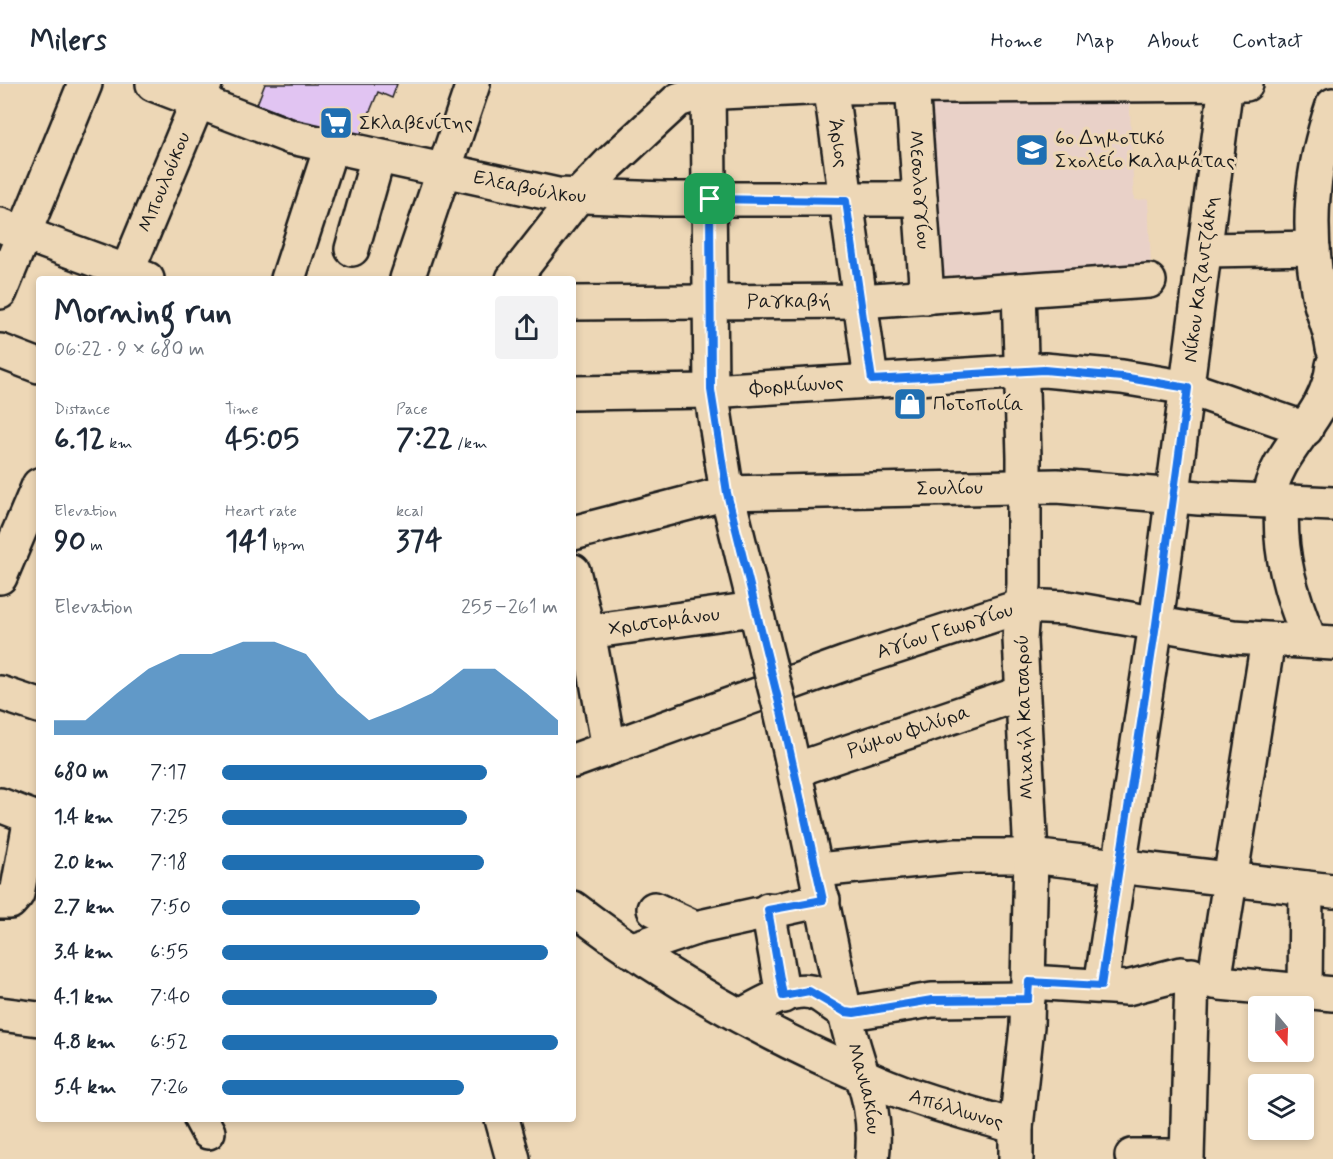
<!DOCTYPE html>
<meta charset="utf-8">
<style>
:root{--surface:#fff;--page:#f2f2f3;--text:#1f2937;--muted:#747a83;--line:#e0e1e3;--accent:#1f6fb2}
body{margin:0;font-family:Mynerve,sans-serif;background:var(--page);color:var(--text);height:100vh;display:flex;flex-direction:column;font-size:22px;white-space:nowrap}
*{box-sizing:border-box;margin:0}
p{font-size:20px;color:var(--muted)}
.icon{flex:none;width:33px;height:33px;fill:none;stroke:currentColor;stroke-width:2;stroke-linecap:round;stroke-linejoin:round}
.map{position:relative;flex:1;overflow:hidden}
.details{position:absolute;left:36px;top:192px;width:540px;height:846px;display:flex;flex-direction:column;background:var(--surface);border-radius:6px;box-shadow:0 3px 9px #0003}
.details>*{flex:none}
.needle{width:39px;rotate:161deg}
.tools{position:absolute;left:1248px;top:912px;display:grid;gap:12px}
.tools a{display:grid;place-items:center;width:66px;height:66px;border-radius:6px;background:var(--surface);box-shadow:0 3px 9px #0003;font-size:30px}
.pin{position:absolute;display:grid;place-items:center;width:51px;height:51px;color:#fff;margin:-26px;border-radius:12px;box-shadow:0 3px 9px #0006}
.round{display:grid;place-items:center;flex:none;width:63px;height:63px;border-radius:6px;background:var(--page)}
.summary{display:flex;align-items:center;justify-content:space-between;height:102px;padding:0 18px}
h1{font-size:33px;font-weight:800;line-height:45px}
.stats{display:grid;grid-template-columns:repeat(3,1fr);gap:9px;height:102px;padding:6px 18px}
.stats div{display:grid;align-content:center}
.stats b{font-size:30px;font-weight:800}
.stats small{font-size:16px;font-weight:400}
.stats p{font-size:16px}
.chart{height:168px;padding:12px 18px}
.chart p{display:flex;justify-content:space-between}
.chart svg{width:100%;height:108px;margin-top:6px;fill:var(--accent);opacity:.7}
ul{padding:0 18px;list-style:none;font-size:20px}
li{display:grid;grid-template-columns:96px 72px 1fr;align-items:center;height:45px}
li i{height:15px;border-radius:8px;background:var(--accent)}
header{display:flex;align-items:center;gap:36px;box-sizing:border-box;height:84px;padding:0 30px;background:var(--surface);border-bottom:2px solid var(--line)}
header strong{font-size:28px}
nav{display:flex;gap:33px;margin-inline-start:auto;font-size:21px}
.map>svg:first-child{display:block}
</style>
<header>
<strong>Milers</strong>
<nav><a>Home</a><a>Map</a><a>About</a><a>Contact</a></nav>
</header>
<div class="map">
<svg width="1333" height="1075" viewBox="0 0 1333 1075">
<rect width="100%" height="100%" fill="#edd7b6"/>
<filter id="ink" filterUnits="userSpaceOnUse"><feTurbulence type="fractalNoise" baseFrequency=".0167" numOctaves="2"/><feDisplacementMap in="SourceGraphic" scale="12" xChannelSelector="R" yChannelSelector="G"/><feConvolveMatrix kernelMatrix="1 2 1 2 8 2 1 2 1" color-interpolation-filters="sRGB"/></filter>
<g filter="url(#ink)">
<path fill="#e9d1c8" d="M1129 6 1134 116 1148 115 1151 182 937 192 929 16Z"/>
<path fill="#e1c4f2" stroke="#1c1c1c" stroke-width="1.5" d="M265 0H397L392 14 378 8 357 59 257 20Z"/>
<g fill="none" stroke-linecap="round" stroke-linejoin="round">
<defs>
<g id="minor">
<path id="s1" d="M153 0 291 53 558 111 665 115H920"/>
<path d="M708 0 711 307 727 409 770 584"/>
<path id="s2" d="M830 0 871 296"/>
<path id="s3" d="M912 0 927 213"/>
<path d="M1333 21C1311 86 1306 142 1319 211 1322 229 1331 246 1333 264"/>
<path d="M0 141 147 195"/>
<path d="M352 165 378 73"/>
<path d="M1206 166 1313 164"/>
<path id="s4" d="M124 195 205 0"/>
<path d="M288 195 331 63"/>
<path d="M407 195 473 0"/>
<path d="M513 195 578 112 610 79 678 16 699 9 830 3 1246 0"/>
<path d="M0 208 85 0"/>
<path id="s5" d="M573 219 860 217 1149 197"/>
<path d="M0 267 39 282"/>
<path id="s6" d="M573 309 711 307 1044 286 1122 293 1188 304 1306 345"/>
<path d="M1268 417C1276 362 1327 337 1333 281"/>
<path d="M1282 418C1278 469 1291 511 1310 557"/>
<path id="s7" d="M573 449 727 409 1057 402 1199 414 1333 420"/>
<path d="M573 487 588 548 609 664"/>
<path d="M0 493 39 401"/>
<path id="s8" d="M573 550 754 525"/>
<path d="M0 609 39 622"/>
<path id="s9" d="M781 627C804 727 824 828 845 929 856 983 879 1017 872 1075"/>
<path id="s10" d="M573 677 846 579 1022 522 1067 524 1233 553 1333 559"/>
<path id="s11" d="M795 686 1022 609"/>
<path d="M0 721 39 736"/>
<path d="M818 786 957 772H1031L1333 807"/>
<path d="M0 818H10L17 810 31 733"/>
<path id="s12" d="M573 824C666 895 770 953 877 998 921 1017 970 1029 1016 1043"/>
<path d="M654 825 695 844"/>
<path d="M768 826 783 912"/>
<path d="M630 866 695 844 823 816"/>
<path d="M1029 898 1127 904 1181 890 1220 899 1333 910"/>
<path d="M1214 898 1268 556"/>
<path id="s13" d="M1101 902 1156 540 1226 0"/>
<path d="M1305 908 1306 804"/>
<path d="M0 930 39 935"/>
<path d="M741 932C761 921 796 898 819 911 830 917 839 928 851 929L932 916 1028 915"/>
<path d="M201 1035 208 1048"/>
<path d="M502 1035 513 1075"/>
<path d="M1132 1072H1186"/>
<path d="M1016 1075V1043L1027 942 1031 772 1020 555 1024 500V373L1019 206"/>
<path d="M1187 1075 1192 891"/>
</g>
</defs>
<use href="#minor" stroke="#1c1c1c" stroke-width="38"/>
<use href="#minor" stroke="#edd7b6" stroke-width="33"/>
<defs>
<path id="minor-bridge" d="M770 584 781 627"/>
</defs>
<use href="#minor-bridge" stroke="#1c1c1c" stroke-width="38" stroke-linecap="butt"/>
<use href="#minor-bridge" stroke="#edd7b6" stroke-width="33"/>
</g>
</g>
<g fill="none" stroke-linecap="round" stroke-linejoin="round" filter="url(#ink)">
<defs>
<path id="route" d="M710 115 846 117 872 296 1044 286 1122 293 1188 304 1156 540 1101 902 1029 898 1028 915 932 916 854 929 845 928 809 907 783 912 768 826 823 816 781 627 727 409 711 306Z"/>
</defs>
<use href="#route" stroke="#fff" stroke-width="12"/>
<use href="#route" stroke="#1a73e8" stroke-width="8"/>
</g>
<defs>
<symbol id="supermarket-square" viewBox="-11 -11 22 22"><rect x="-9" y="-9" width="18" height="18" rx="4" fill="#1f6fb2" stroke="#edd7b6"/><path d="M-6-5.5h2.5l.6 2H6L4.5 2H-2.5L-4.4-4H-6ZM-1.5 3.2a1.3 1.3 0 1 0 .1 0ZM3 3.2a1.3 1.3 0 1 0 .1 0Z" fill="#fff"/></symbol>
<symbol id="school-square" viewBox="-11 -11 22 22"><rect x="-9" y="-9" width="18" height="18" rx="4" fill="#1f6fb2" stroke="#edd7b6"/><path d="M0-5L7-2L0 1L-7-2ZM-4 1L0 2.5L4 1V4Q0 6-4 4Z" fill="#fff"/></symbol>
<symbol id="shop-square" viewBox="-11 -11 22 22"><rect x="-9" y="-9" width="18" height="18" rx="4" fill="#1f6fb2" stroke="#edd7b6"/><path d="M-5-2.5h2.3a2.7 3.5 0 0 1 5.4 0H5L5.5 6h-11ZM-1.5-2.5h3a1.5 2.3 0 0 0-3 0Z" fill="#fff"/></symbol>
</defs>
<g fill-rule="evenodd">
<use href="#supermarket-square" x="317" y="20" width="38" height="38"/>
<use href="#school-square" x="1013" y="47" width="38" height="38"/>
<use href="#shop-square" x="891" y="301" width="38" height="38"/>
</g>
<g text-anchor="middle" dominant-baseline="central" stroke-width="6" stroke-linejoin="round" paint-order="stroke">
<g font-size="20" fill="#1c1c1c" stroke="#edd7b6" text-anchor="start">
<text x="359" y="39">Σκλαβενίτης</text>
<text x="1055" y="54">6ο Δημοτικό<tspan x="1055" dy="23">Σχολείο Καλαμάτας</tspan></text>
<text x="933" y="320">Ποτοποιία</text>
</g>
<g font-size="20" fill="#1c1c1c" stroke="#edd7b6">
<text stroke="none"><textPath href="#s2" startOffset="60">Άριος</textPath></text>
<text stroke="none"><textPath href="#s4" startOffset="105">Μπουλούκου</textPath></text>
<text stroke="none"><textPath href="#s1" startOffset="392">Ελεαβούλκου</textPath></text>
<text stroke="none"><textPath href="#s3" startOffset="106">Μεσολογγίου</textPath></text>
<text stroke="none"><textPath href="#s13" startOffset="714">Νίκου Καζαντζάκη</textPath></text>
<text stroke="none"><textPath href="#s5" startOffset="216">Ραγκαβή</textPath></text>
<text stroke="none"><textPath href="#s6" startOffset="224">Φορμίωνος</textPath></text>
<text stroke="none"><textPath href="#s7" startOffset="382">Σουλίου</textPath></text>
<text stroke="none"><textPath href="#s8" startOffset="92">Χριστομάνου</textPath></text>
<text stroke="none"><textPath href="#s10" startOffset="394">Αγίου Γεωργίου</textPath></text>
<text transform="translate(1025 633) rotate(-92)">Μιχαήλ Κατσαρού</text>
<text stroke="none"><textPath href="#s11" startOffset="120">Ρώμου Φιλύρα</textPath></text>
<text stroke="none"><textPath href="#s9" startOffset="387">Μανιακίου</textPath></text>
<text stroke="none"><textPath href="#s12" startOffset="435">Απόλλωνος</textPath></text>
</g>
</g>
</svg>
<div class="tools">
<a><svg class="needle" viewBox="-14 -14 28 28"><path d="M0-13l5 13h-10z" fill="#e53935"/><path d="M0 13l5-13h-10z" fill="#747a83"/></svg></a>
<a><svg class="icon" aria-label="layers" viewBox="0 0 24 24"><path d="M12 4l9 5-9 5-9-5zM3 14l9 5 9-5"/></svg></a>
</div>
<div class="pin" style="left:710px;top:115px;background:#1e9e55"><svg class="icon" aria-label="arrive" viewBox="0 0 24 24"><path d="M6 21V4h12l-3 4 3 4H6"/></svg></div>
<section class="details">
<div class="summary"><div><h1>Morning run</h1><p>06:22 · 9 × 680 m</p></div><a class="round"><svg class="icon" aria-label="share" viewBox="0 0 24 24"><path d="M12 15V3M7 8l5-5 5 5M5 13v7h14v-7"/></svg></a></div>
<div class="stats">
<div><p>Distance</p><b>6.12<small> km</small></b></div>
<div><p>Time</p><b>45:05</b></div>
<div><p>Pace</p><b>7:22<small> /km</small></b></div>
</div>
<div class="stats">
<div><p>Elevation</p><b>90<small> m</small></b></div>
<div><p>Heart rate</p><b>141<small> bpm</small></b></div>
<div><p>kcal</p><b>374</b></div>
</div>
<div class="chart"><p><span>Elevation</span>255–261 m</p>
<svg viewBox="0 0 160 44" preserveAspectRatio="none"><path d="M0 44V38L10 38L20 27L30 17L40 11L50 11L60 6L70 6L80 11L90 27L100 38L110 33L120 27L130 17L140 17L150 27L160 38V44z"/></svg>
</div>
<ul>
<li><b>680 m</b>7:17<i style="width:79%"></i></li>
<li><b>1.4 km</b>7:25<i style="width:73%"></i></li>
<li><b>2.0 km</b>7:18<i style="width:78%"></i></li>
<li><b>2.7 km</b>7:50<i style="width:59%"></i></li>
<li><b>3.4 km</b>6:55<i style="width:97%"></i></li>
<li><b>4.1 km</b>7:40<i style="width:64%"></i></li>
<li><b>4.8 km</b>6:52<i style="width:100%"></i></li>
<li><b>5.4 km</b>7:26<i style="width:72%"></i></li>
</ul>
</section>
</div>
